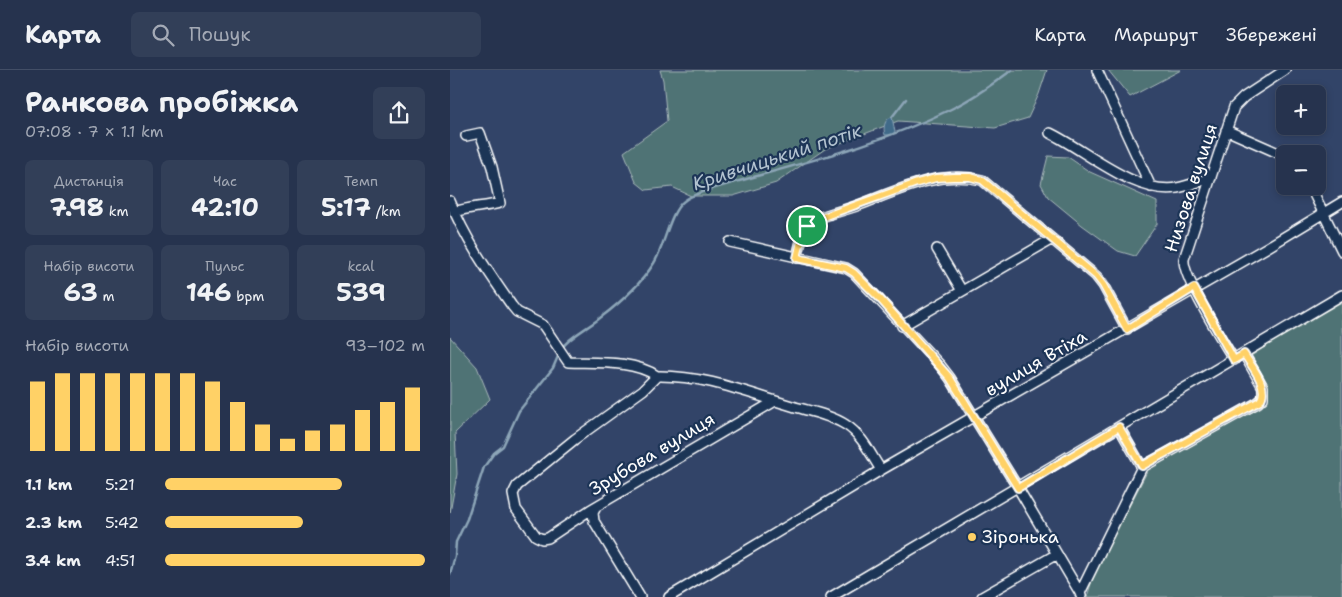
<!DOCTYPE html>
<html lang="uk">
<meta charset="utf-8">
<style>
:root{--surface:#26334e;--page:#323f58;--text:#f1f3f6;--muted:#a4aab6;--line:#424e66;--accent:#ffd166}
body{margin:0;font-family:"Shantell Sans",sans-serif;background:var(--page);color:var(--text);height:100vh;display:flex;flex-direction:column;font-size:19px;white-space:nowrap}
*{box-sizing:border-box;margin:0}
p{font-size:16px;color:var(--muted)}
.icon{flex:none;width:28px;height:28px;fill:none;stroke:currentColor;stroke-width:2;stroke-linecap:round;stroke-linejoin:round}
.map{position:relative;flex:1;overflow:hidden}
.panel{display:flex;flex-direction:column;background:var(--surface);width:450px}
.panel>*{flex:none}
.fabs{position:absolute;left:826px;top:15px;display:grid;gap:10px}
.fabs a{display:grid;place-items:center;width:50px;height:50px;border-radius:8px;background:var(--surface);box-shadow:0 2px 8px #0003,0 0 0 1px var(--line);font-size:25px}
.pin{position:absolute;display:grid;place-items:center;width:42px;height:42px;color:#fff;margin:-21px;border:2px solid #fff;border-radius:50%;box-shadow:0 1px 5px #0007}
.round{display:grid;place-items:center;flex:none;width:52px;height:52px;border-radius:8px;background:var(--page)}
.head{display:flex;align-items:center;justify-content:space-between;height:85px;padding:0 25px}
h1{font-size:28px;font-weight:700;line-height:38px}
.stats{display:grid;grid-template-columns:repeat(3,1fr);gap:8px;height:85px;padding:5px 25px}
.stats div{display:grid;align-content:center;border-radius:8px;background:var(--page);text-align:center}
.stats b{font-size:25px;font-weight:700}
.stats small{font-size:14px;font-weight:400}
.stats p{font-size:14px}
.chart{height:140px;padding:10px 25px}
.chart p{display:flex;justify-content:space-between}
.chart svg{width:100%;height:90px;margin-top:5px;stroke:var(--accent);stroke-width:6}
ul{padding:0 25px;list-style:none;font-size:16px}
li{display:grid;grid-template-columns:80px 60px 1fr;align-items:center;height:38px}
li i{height:12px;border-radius:6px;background:var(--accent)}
header{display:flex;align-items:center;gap:30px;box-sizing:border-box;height:70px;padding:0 25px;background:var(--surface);border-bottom:1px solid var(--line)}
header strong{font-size:24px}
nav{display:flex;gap:28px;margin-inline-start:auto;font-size:18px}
.search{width:350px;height:45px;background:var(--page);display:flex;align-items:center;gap:12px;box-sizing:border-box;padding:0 18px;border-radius:8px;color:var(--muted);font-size:19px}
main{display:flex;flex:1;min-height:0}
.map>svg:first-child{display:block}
</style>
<header>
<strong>Карта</strong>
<div class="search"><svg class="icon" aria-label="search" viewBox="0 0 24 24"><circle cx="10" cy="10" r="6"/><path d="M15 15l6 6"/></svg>Пошук</div>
<nav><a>Карта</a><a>Маршрут</a><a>Збережені</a></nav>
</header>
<main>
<section class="panel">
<div class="head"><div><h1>Ранкова пробіжка</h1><p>07:08 · 7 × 1.1 km</p></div><a class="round"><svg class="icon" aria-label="share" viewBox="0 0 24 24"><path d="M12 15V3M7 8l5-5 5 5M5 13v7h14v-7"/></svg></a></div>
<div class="stats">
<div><p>Дистанція</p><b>7.98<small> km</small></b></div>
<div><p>Час</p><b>42:10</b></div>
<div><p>Темп</p><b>5:17<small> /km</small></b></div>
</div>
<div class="stats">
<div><p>Набір висоти</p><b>63<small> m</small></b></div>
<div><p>Пульс</p><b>146<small> bpm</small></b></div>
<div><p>kcal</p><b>539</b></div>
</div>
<div class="chart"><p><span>Набір висоти</span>93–102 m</p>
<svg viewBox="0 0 160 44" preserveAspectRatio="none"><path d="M5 44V10M15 44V6M25 44V6M35 44V6M45 44V6M55 44V6M65 44V6M75 44V10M85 44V20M95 44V31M105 44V38M115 44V34M125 44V31M135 44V24M145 44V20M155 44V13"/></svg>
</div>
<ul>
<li><b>1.1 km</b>5:21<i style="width:68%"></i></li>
<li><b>2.3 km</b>5:42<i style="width:53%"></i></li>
<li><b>3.4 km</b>4:51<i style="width:100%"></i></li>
</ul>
</section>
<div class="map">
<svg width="892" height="527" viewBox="0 0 892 527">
<rect width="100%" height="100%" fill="#324468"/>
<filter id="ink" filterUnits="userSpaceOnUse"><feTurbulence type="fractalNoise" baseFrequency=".02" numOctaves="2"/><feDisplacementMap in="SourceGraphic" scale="10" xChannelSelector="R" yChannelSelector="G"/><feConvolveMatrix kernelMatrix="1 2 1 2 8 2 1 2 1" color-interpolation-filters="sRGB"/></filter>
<g filter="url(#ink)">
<path fill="#507374" stroke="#a8b9ba" d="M210 0H597L589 24 578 48 545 58 448 51 375 79 326 113 283 126H241L222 117 196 120 186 112 174 82 217 51 213 10Z
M658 0H731L680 27Z
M598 86 618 87 640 102 707 132V154L685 186 668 181 632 155 598 127 591 114Z
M892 231V527H637L644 504 698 400 754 366 812 337 818 326 815 314 801 286 831 266Z
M0 267 27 297 40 329 5 363 7 404 0 443Z"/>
<path fill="#416a89" stroke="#8da6b8" d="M442 47 445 62 441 65H435C433 58 434 49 442 47Z"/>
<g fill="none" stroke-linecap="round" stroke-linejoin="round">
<path stroke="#8da6b8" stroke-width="2.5" d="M442 47 456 29
M111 279C120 266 138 258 150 248 170 233 191 214 204 193 215 176 219 142 234 131 240 126 247 124 255 121 338 96 423 78 501 39 522 29 543 14 562 0
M0 504 5 486 6 472 17 449 34 397 44 383 53 376 69 341 103 298 109 284"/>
<defs>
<path id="minor" d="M647 0 701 117
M776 60 835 86
M600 63C637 81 685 125 727 118 738 116 750 111 761 108
M860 116 892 181
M0 131C15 169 39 203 62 236L67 242 93 255 118 292C147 293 183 290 207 306
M4 142C19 137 35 137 50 133L42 97 30 63 16 66
M280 172 396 198 404 203 490 295 500 308 568 418 630 523
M487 179 512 221
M347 188 353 163 361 151C377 144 393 141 409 135 449 120 488 100 532 110L646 206 653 215 677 259
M452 256 602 169
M784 290C773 271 732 207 734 189L784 37 794 27 835 0
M325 331 140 440 98 468 92 469 86 466 66 439 63 424 67 416 125 369 193 320 207 306C253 305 298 323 342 336 359 341 381 345 396 355 412 365 421 385 431 400
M669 357 692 397
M146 437 143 443 144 451 190 527
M631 526 630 523 692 397 807 333 813 328V317L794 284
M219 527 431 400 816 178 892 132
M381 527 892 225
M532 527 607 484"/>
</defs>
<use href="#minor" stroke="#fff" stroke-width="12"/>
<use href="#minor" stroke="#1d3557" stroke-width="9"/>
</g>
</g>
<g fill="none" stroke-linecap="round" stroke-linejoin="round" filter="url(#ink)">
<defs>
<path id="route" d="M503 107H520L532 110 646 206 653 215 677 259 744 218 784 290 794 284C801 296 820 317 810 331L692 396 669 357 568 418 500 308 430 229 404 203 396 198 347 188 353 163 362 151 467 113 486 108Z"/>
</defs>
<use href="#route" stroke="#fff" stroke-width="10"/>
<use href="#route" stroke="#ffd166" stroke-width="6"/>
</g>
<circle fill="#ffd166" stroke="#1d3557" stroke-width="2" cx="522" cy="467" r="5"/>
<g text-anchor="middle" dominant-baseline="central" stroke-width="4.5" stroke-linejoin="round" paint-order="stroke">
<g font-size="18" fill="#fff" stroke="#1d3557">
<text transform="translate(741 118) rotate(-72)">Низова вулиця</text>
<text transform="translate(586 293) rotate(-30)">вулиця Втіха</text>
<text transform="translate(202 384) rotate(-31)">Зрубова вулиця</text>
</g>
<g font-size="18" fill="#fff" stroke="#1d3557" text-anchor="start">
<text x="532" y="467">Зіронька</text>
</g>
<g font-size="19" font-style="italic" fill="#b3c3d0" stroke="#1d3557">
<text transform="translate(327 87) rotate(-18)">Кривчицький потік</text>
</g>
</g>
</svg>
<div class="fabs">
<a>+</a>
<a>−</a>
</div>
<div class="pin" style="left:357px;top:156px;background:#1e9e55"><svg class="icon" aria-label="arrive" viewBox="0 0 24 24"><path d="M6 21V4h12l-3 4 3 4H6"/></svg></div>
</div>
</main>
